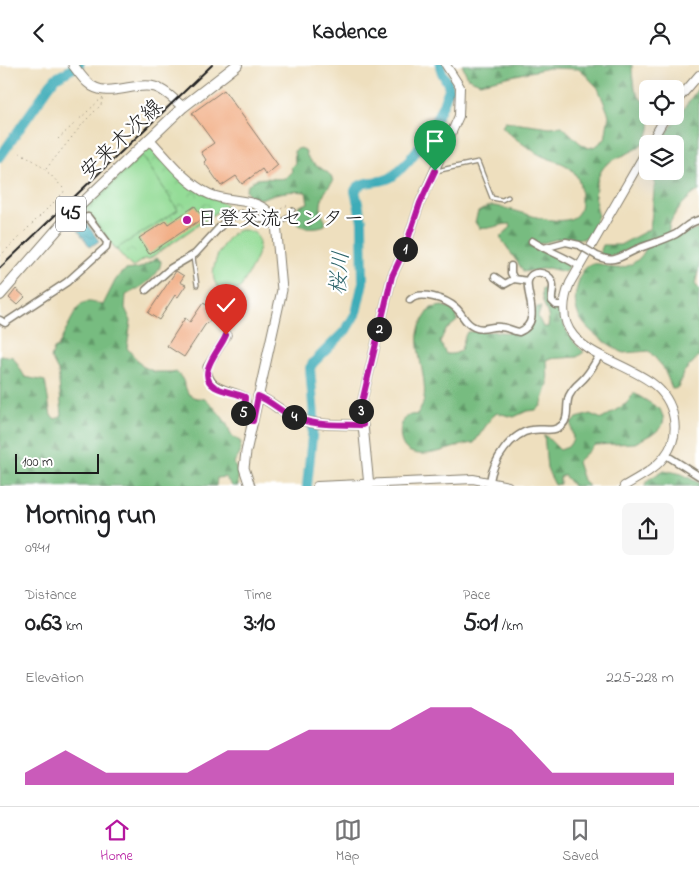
<!DOCTYPE html>
<meta charset="utf-8">
<style>
:root{--surface:#fff;--page:#f6f6f6;--text:#202124;--muted:#757577;--line:#e0e0e0;--accent:#b5179e}
body{margin:0;font-family:"Indie Flower","Klee One",sans-serif;background:var(--page);color:var(--text);height:100vh;display:flex;flex-direction:column;font-size:19px;white-space:nowrap}
*{box-sizing:border-box;margin:0}
p{font-size:16px;color:var(--muted)}
.icon{flex:none;width:28px;height:28px;fill:none;stroke:currentColor;stroke-width:2;stroke-linecap:round;stroke-linejoin:round}
.map{position:relative;height:421px;overflow:hidden}
.side{display:flex;flex-direction:column;background:var(--surface);flex:1}
.side>*{flex:none}
.fabs{position:absolute;left:639px;top:15px;display:grid;gap:10px}
.fabs a{display:grid;place-items:center;width:45px;height:45px;border-radius:8px;background:var(--surface);box-shadow:0 5px 20px #0002;font-size:25px}
.scale{position:absolute;left:15px;bottom:12px;width:84px;box-sizing:border-box;padding-left:5px;border:2px solid #1c1c1c;border-top:0;font-size:14px;line-height:18px;white-space:nowrap;color:#1c1c1c;-webkit-text-stroke:4px #fff;paint-order:stroke}
.pin{position:absolute;display:grid;place-items:center;width:42px;height:42px;color:#fff;margin:-51px -21px;border-radius:50% 50% 50% 0;rotate:-45deg;box-shadow:0 0 5px #0007}
.pin .icon{rotate:45deg}
.km{position:absolute;width:25px;height:25px;margin:-12px;border-radius:50%;background:#222;color:#fff;font-size:14px;line-height:25px;text-align:center}
.round{display:grid;place-items:center;flex:none;width:52px;height:52px;border-radius:8px;background:var(--page)}
.summary{display:flex;align-items:center;justify-content:space-between;height:85px;padding:0 25px}
h1{font-size:28px;font-weight:700;line-height:38px}
.stats{display:grid;grid-template-columns:repeat(3,1fr);gap:8px;height:85px;padding:5px 25px}
.stats div{display:grid;align-content:center}
.stats b{font-size:25px;font-weight:700}
.stats small{font-size:14px;font-weight:400}
.stats p{font-size:14px}
.chart{height:140px;padding:10px 25px}
.chart p{display:flex;justify-content:space-between}
.chart svg{width:100%;height:90px;margin-top:5px;fill:var(--accent);opacity:.7}
header{display:flex;justify-content:space-between;align-items:center;height:65px;padding:0 25px;background:var(--surface);font-size:22px;font-weight:700}
.menu{display:flex;justify-content:space-around;align-items:center;height:70px;border-top:1px solid var(--line);background:var(--surface);font-size:14px;color:var(--muted)}
.menu a{display:grid;justify-items:center;gap:2px}
.menu .selected{color:var(--accent)}
.map>svg:first-child{display:block}
</style>
<header><svg class="icon" aria-label="back" viewBox="0 0 24 24"><path d="M15 5l-7 7 7 7"/></svg>Kadence<svg class="icon" aria-label="person" viewBox="0 0 24 24"><circle cx="12" cy="8" r="4"/><path d="M4 21q1-7 8-7t8 7"/></svg></header>
<div class="map">
<svg width="699" height="421" viewBox="0 0 699 421">
<defs>
<pattern id="forest-firs" width="22" height="20" patternUnits="userSpaceOnUse" patternTransform="scale(1.25)"><rect width="22" height="20" fill="#77bc80"/><path d="M5 1l3.5 6h-7zM16 11l3.5 6h-7z" fill="#619868"/></pattern>
<pattern id="park-crowns" width="20" height="18" patternUnits="userSpaceOnUse" patternTransform="scale(1.25)"><rect width="20" height="18" fill="#94dc97"/><path d="M2 6a3 3 0 1 1 6 0M12 15a3 3 0 1 1 6 0" fill="none" stroke="#7fbc82"/></pattern>
<pattern id="water-ripples" width="26" height="14" patternUnits="userSpaceOnUse" patternTransform="scale(1.25)"><rect width="26" height="14" fill="#3cacb8"/><path d="M2 4q2-2 4 0t4 0M15 11q2-2 4 0t4 0" fill="none" stroke="#328b95"/></pattern>
</defs>
<rect width="100%" height="100%" fill="#fff"/>
<filter id="ink" filterUnits="userSpaceOnUse"><feTurbulence type="fractalNoise" baseFrequency=".02" numOctaves="2"/><feDisplacementMap in="SourceGraphic" scale="10" xChannelSelector="R" yChannelSelector="G"/><feConvolveMatrix kernelMatrix="1 2 1 2 8 2 1 2 1" color-interpolation-filters="sRGB"/></filter>
<filter id="wash" filterUnits="userSpaceOnUse"><feTurbulence type="fractalNoise" baseFrequency=".0096" numOctaves="4" result="noise"/><feDisplacementMap in="SourceGraphic" scale="20" xChannelSelector="R" yChannelSelector="G"/><feGaussianBlur stdDeviation="1.12" result="paint"/><feColorMatrix in="noise" values="0 0 0 0 0 0 0 0 0 0 0 0 0 0 0 0 0 1.4 0 .05"/><feComposite in="paint" operator="in"/></filter>
<g filter="url(#wash)">
<rect width="100%" height="100%" fill="#eedfbe"/>
<path fill="url(#forest-firs)" stroke="#4a6c4e" d="M462 0H632C632 15 634 31 647 39 647 48 652 55 650 64 646 85 625 88 610 97 594 106 593 135 598 150L590 170 583 174 561 173 539 179 538 183C547 189 560 190 568 199V204L565 207 548 203 524 207 500 172 511 162 510 159C499 159 490 165 479 163L475 157 478 147C482 145 487 141 492 141 510 140 579 176 581 138 581 129 581 120 577 112 569 97 555 97 542 91 532 86 509 70 502 61L505 56 550 62 562 61 580 78 589 83 596 81 605 74 609 50 598 23 580 4 548 3 480 18 468 13Z
M699 22V126C688 130 663 158 670 170H680L699 164V203L695 219 699 224V291L683 308 679 321 675 324 672 323 663 302 649 286 623 288C596 271 566 256 578 219 580 211 582 204 590 200 600 195 610 205 620 203 632 201 646 191 646 179L643 177C629 182 614 198 600 188L603 180H620L650 164C651 158 656 110 655 106H675V79H659Z
M300 83 305 85C310 107 330 100 333 117 325 125 318 137 322 149 324 154 326 155 325 160 316 164 297 164 294 154L298 142 308 138 306 127C289 125 276 128 260 134L249 130 246 125C252 107 272 116 285 113L292 106 291 102 295 98 294 86Z
M157 193 161 196C160 213 139 223 126 230L125 243 131 256 127 283 142 301 155 307H176C192 320 178 333 206 334 217 346 227 355 231 370L241 377 240 389 234 398 238 408V421H232L225 412 217 413 216 421H0V290L13 292 25 312 45 316 51 351 56 354 62 350 58 306 51 293 54 284 58 282C62 273 77 240 83 238 90 235 97 239 103 240L115 216 120 209 126 205 140 203Z
M542 223 550 226 551 239 560 245C564 265 570 274 584 287L577 292 547 294 548 320 541 341 536 345 527 346 514 352 497 348 492 352 474 378C456 379 422 398 406 384 396 375 399 346 417 350 436 325 412 290 419 264 421 257 427 249 431 243L442 241 451 243 457 249V256L445 266 440 277 446 289C466 290 460 280 467 267 486 264 506 270 525 266L537 242H541L538 252 543 262H548C552 248 539 238 542 223Z
M634 328 660 344 664 354 662 361 656 367 635 378 595 380 577 397 583 415 589 421H573L564 410 560 412V419L555 420 547 404 544 369 560 385 568 382 573 375 571 358 577 353 590 349 602 354 627 338Z
M664 405 682 409 699 418V421H644L648 415Z"/>
<path fill="url(#park-crowns)" stroke="#587c5a" d="M145 83 152 84 192 122 227 140 149 194H144L132 202 98 164 85 142Z"/>
<path fill="#94dc97" stroke="#587c5a" d="M142 90 178 145 116 184 87 146Z
M239 165C278 163 250 206 241 222 236 226 230 227 223 225 200 216 223 170 239 165Z"/>
<path fill="url(#water-ripples)" stroke="#2c646a" d="M87 159 99 176 90 182 78 165Z"/>
<g fill="none" stroke-linecap="round" stroke-linejoin="round">
<path stroke="#3cacb8" stroke-width="10" d="M0 92 50 20 56 13 79 0
M307 421 314 352 310 303 313 298 346 265 356 248 363 217 362 156 355 126C361 113 382 120 393 111 420 88 437 57 449 24 448 14 441 11 440 0"/>
</g>
<g id="blocks">
<path fill="#f1ac82" d="M224 25 278 100 266 110 262 104 242 119 236 111 221 121 204 97 206 95 201 87 214 78 192 48Z
M195 141 203 153 149 189 139 173 166 156 168 159Z
M176 206 184 211 180 217 186 220 178 232 175 230 159 255 148 248Z
M16 224 25 232 17 240 9 233Z
M211 235 218 240 215 245 218 248 205 260 184 292 167 281 185 253 190 257 203 238 207 240Z"/>
</g>
</g>
<g filter="url(#ink)">
<use href="#blocks" fill-opacity="0" stroke="#857e6d" stroke-width="1"/>
<g fill="none" stroke-linecap="round" stroke-linejoin="round">
<defs>
<path id="service" d="M436 106 478 97 492 133 502 135 508 132
M278 157 287 153 293 145
M193 192 197 220"/>
<path id="minor" d="M532 176C547 186 564 191 579 201
M544 183 566 177 579 180
M597 191C616 200 623 189 640 183 653 178 664 175 676 169 684 164 689 157 699 155
M511 201V208L514 214 528 216
M495 212 505 219 514 214
M146 225 171 203 195 189 229 152 241 149 266 155 274 152
M410 235C420 225 446 234 456 243 463 249 464 258 474 262 484 267 491 260 500 262 507 262 512 266 519 267 543 258 525 228 528 216 531 204 547 206 552 216 555 222 551 229 552 236L556 240H564
M0 255 5 258 67 217 106 182 107 177 88 152 75 155 69 151
M227 270 207 302C208 326 228 323 245 332L246 337 243 352 253 356
M666 390 699 411
M490 416C493 396 511 368 532 365 543 363 554 368 562 360 570 353 565 341 569 331 575 319 580 319 586 311 591 305 595 298 599 291"/>
<path id="tertiary" d="M675 38 699 10
M650 79 666 51
M363 360 362 337 392 211 404 186 420 138 459 51 460 22 446 0
M317 421 473 414 508 421
M624 421C638 413 654 405 664 392 683 369 675 335 652 318 614 290 543 284 570 218L648 83"/>
<path id="secondary" d="M73 0C78 6 82 13 88 18 106 35 134 16 155 22 166 25 174 35 183 42
M149 74C167 93 185 118 209 129 232 140 263 129 276 158L282 225 246 387 244 403 250 421
M258 331C270 336 278 344 289 350 312 362 338 359 363 360L369 421"/>
<path id="primary" d="M0 230 69 151 183 42 237 0"/>
</defs>
<use href="#service" stroke="#857e6d" stroke-width="5.5"/>
<use href="#minor" stroke="#857e6d" stroke-width="9"/>
<use href="#tertiary" stroke="#857e6d" stroke-width="10"/>
<use href="#secondary" stroke="#857e6d" stroke-width="11"/>
<use href="#primary" stroke="#857e6d" stroke-width="12"/>
<path stroke="#857e6d" stroke-width="1" stroke-dasharray="1 4" stroke-linecap="butt" d="M58 74 103 32
M46 104 85 56 101 40 103 31
M277 146 290 139
M0 191 64 127 63 123C50 109 38 96 20 88"/>
<use href="#service" stroke="#fff" stroke-width="3"/>
<use href="#minor" stroke="#fff" stroke-width="6"/>
<use href="#tertiary" stroke="#fff" stroke-width="8"/>
<use href="#secondary" stroke="#fff" stroke-width="9"/>
<use href="#primary" stroke="#fff" stroke-width="10"/>
<path stroke="#1c1c1c" stroke-width="2" d="M0 203 212 0"/>
<defs>
<path id="minor-bridge" d="M579 180 597 191"/>
</defs>
<use href="#minor-bridge" stroke="#857e6d" stroke-width="9" stroke-linecap="butt"/>
<use href="#minor-bridge" stroke="#fff" stroke-width="6"/>
</g>
</g>
<g fill="none" stroke-linecap="round" stroke-linejoin="round" filter="url(#ink)">
<defs>
<path id="route" d="M226 270C221 284 194 309 215 322 224 327 236 328 245 332L244 354 253 356 258 331C270 336 278 344 289 350 312 362 338 359 363 360L362 337 392 211 404 186 420 138 435 106"/>
</defs>
<use href="#route" stroke="#fff" stroke-width="10"/>
<use href="#route" stroke="#b5179e" stroke-width="6"/>
</g>
<circle fill="#b5179e" stroke="#fff" stroke-width="2" cx="187" cy="155" r="5"/>
<g text-anchor="middle" dominant-baseline="central" stroke-width="4.5" stroke-linejoin="round" paint-order="stroke">
<rect fill="#fff" stroke="#606060" stroke-width="1" x="56" y="131.5" width="30" height="35" rx="4"/>
<g font-size="20" font-weight="bold" fill="#1c1c1c">
<text x="71" y="149">45</text>
</g>
<g font-size="21" fill="#1c1c1c" stroke="#fff">
<text transform="translate(122 75) rotate(-44)">安来木次線</text>
</g>
<g font-size="21" fill="#1c1c1c" stroke="#fff" text-anchor="start">
<text x="197" y="155">日登交流センター</text>
</g>
<g font-size="22" font-style="italic" fill="#2c646a" stroke="#fff">
<text transform="translate(341 208) rotate(-85)">桜川</text>
</g>
</g>
</svg>
<div class="fabs">
<a><svg class="icon" aria-label="locate" viewBox="0 0 24 24"><circle cx="12" cy="12" r="6"/><path d="M12 2v4M12 18v4M2 12h4M18 12h4"/></svg></a>
<a><svg class="icon" aria-label="layers" viewBox="0 0 24 24"><path d="M12 4l9 5-9 5-9-5zM3 14l9 5 9-5"/></svg></a>
</div>
<div class="scale">100 m</div>
<div class="pin" style="left:435px;top:106px;background:#1e9e55"><svg class="icon" aria-label="arrive" viewBox="0 0 24 24"><path d="M6 21V4h12l-3 4 3 4H6"/></svg></div>
<div class="pin" style="left:226px;top:270px;background:#d93025"><svg class="icon" aria-label="check" viewBox="0 0 24 24"><path d="M5 12l5 5 9-10"/></svg></div>
<b class="km" style="left:405px;top:184px">1</b>
<b class="km" style="left:379px;top:264px">2</b>
<b class="km" style="left:361px;top:346px">3</b>
<b class="km" style="left:294px;top:352px">4</b>
<b class="km" style="left:243px;top:348px">5</b>
</div>
<section class="side">
<div class="summary"><div><h1>Morning run</h1><p>09:41</p></div><a class="round"><svg class="icon" aria-label="share" viewBox="0 0 24 24"><path d="M12 15V3M7 8l5-5 5 5M5 13v7h14v-7"/></svg></a></div>
<div class="stats">
<div><p>Distance</p><b>0.63<small> km</small></b></div>
<div><p>Time</p><b>3:10</b></div>
<div><p>Pace</p><b>5:01<small> /km</small></b></div>
</div>
<div class="chart"><p><span>Elevation</span>225–228 m</p>
<svg viewBox="0 0 160 44" preserveAspectRatio="none"><path d="M0 44V38L10 27L20 38L30 38L40 38L50 27L60 27L70 17L80 17L90 17L100 6L110 6L120 17L130 38L140 38L150 38L160 38V44z"/></svg>
</div>
</section>
<nav class="menu">
<a class="selected"><svg class="icon" aria-label="home" viewBox="0 0 24 24"><path d="M3 11l9-7 9 7M6 9v11h12V9"/></svg>Home</a>
<a><svg class="icon" aria-label="map" viewBox="0 0 24 24"><path d="M3 6l6-2 6 2 6-2v14l-6 2-6-2-6 2zM9 4v14M15 6v14"/></svg>Map</a>
<a><svg class="icon" aria-label="saved" viewBox="0 0 24 24"><path d="M7 4h10v16l-5-4-5 4z"/></svg>Saved</a>
</nav>
